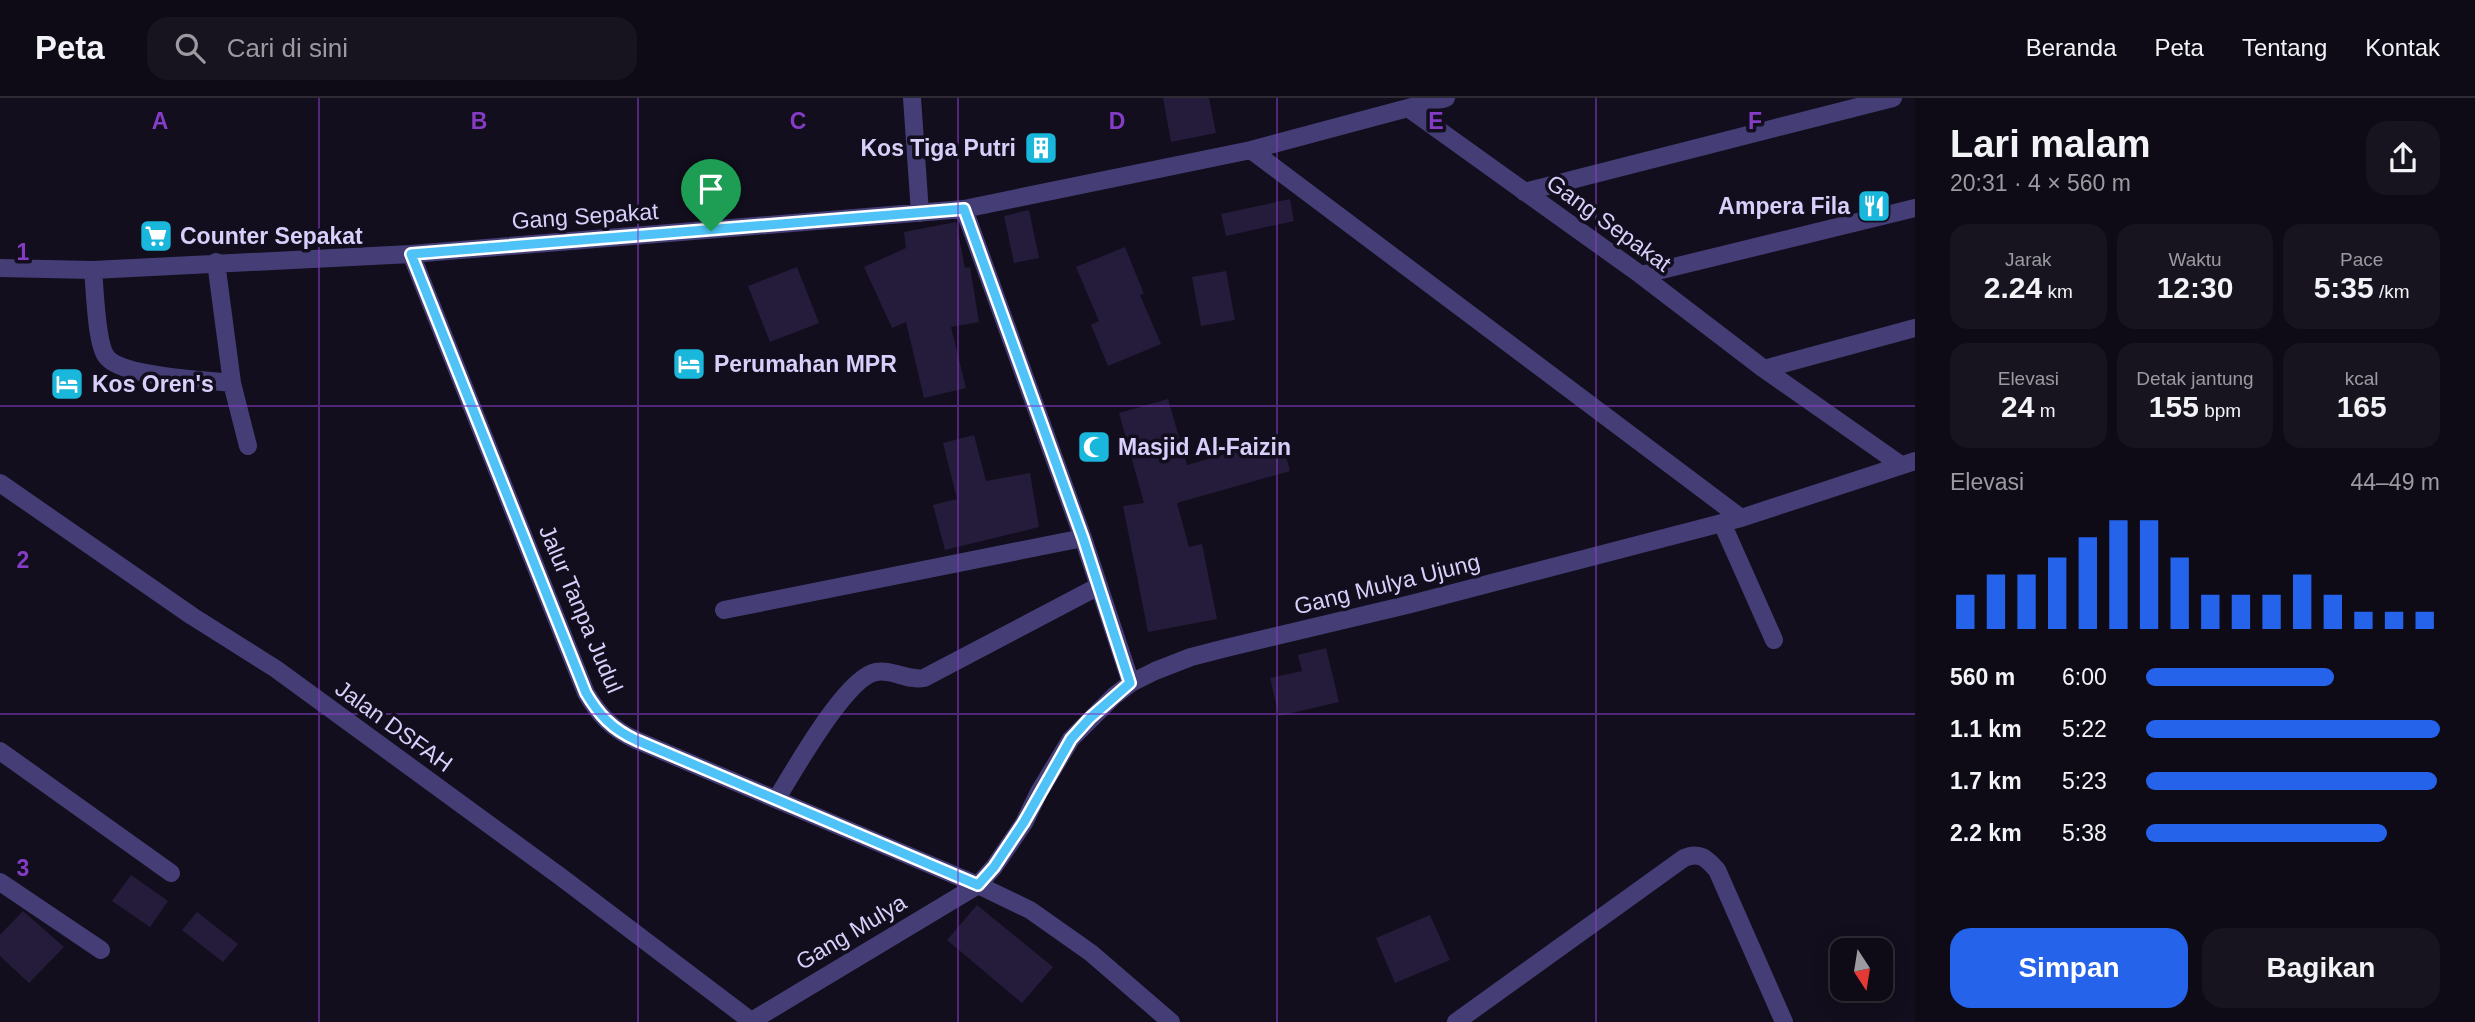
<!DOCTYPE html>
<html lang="id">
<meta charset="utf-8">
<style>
:root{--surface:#0e0a16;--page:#17131f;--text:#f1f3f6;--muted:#9b9aa1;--line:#2e2b35;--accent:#2563eb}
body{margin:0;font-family:Helvetica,sans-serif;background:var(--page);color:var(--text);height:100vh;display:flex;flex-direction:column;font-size:26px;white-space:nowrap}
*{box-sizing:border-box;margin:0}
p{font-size:23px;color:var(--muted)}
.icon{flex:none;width:38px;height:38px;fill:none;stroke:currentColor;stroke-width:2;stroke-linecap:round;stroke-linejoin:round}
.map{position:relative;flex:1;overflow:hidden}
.panel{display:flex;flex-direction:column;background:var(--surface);width:560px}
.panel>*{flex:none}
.needle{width:46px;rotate:168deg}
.buttons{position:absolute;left:1830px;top:840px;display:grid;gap:14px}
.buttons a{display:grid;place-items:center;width:63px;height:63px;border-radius:14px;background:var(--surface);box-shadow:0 4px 18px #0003,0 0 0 2px var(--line);font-size:35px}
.pin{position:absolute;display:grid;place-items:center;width:60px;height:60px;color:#fff;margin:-72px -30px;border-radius:50% 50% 50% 0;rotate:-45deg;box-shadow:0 0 7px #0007}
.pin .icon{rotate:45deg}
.round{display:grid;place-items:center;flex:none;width:74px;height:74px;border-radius:21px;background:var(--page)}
.head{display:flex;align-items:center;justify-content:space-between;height:119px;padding:0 35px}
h1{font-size:38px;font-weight:700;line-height:52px}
.metrics{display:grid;grid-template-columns:repeat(3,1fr);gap:10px;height:119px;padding:7px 35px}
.metrics div{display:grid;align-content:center;border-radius:18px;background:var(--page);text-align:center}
.metrics b{font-size:30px;font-weight:700}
.metrics small{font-size:19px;font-weight:400}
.metrics p{font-size:19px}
.chart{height:196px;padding:14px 35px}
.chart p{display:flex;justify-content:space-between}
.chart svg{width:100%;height:126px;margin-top:7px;stroke:var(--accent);stroke-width:6}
.primary-button{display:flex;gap:14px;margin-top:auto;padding:14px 35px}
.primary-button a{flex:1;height:80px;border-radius:21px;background:var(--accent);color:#fff;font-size:28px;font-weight:700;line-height:80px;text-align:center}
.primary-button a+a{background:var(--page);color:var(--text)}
ul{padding:0 35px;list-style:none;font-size:23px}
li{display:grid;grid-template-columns:112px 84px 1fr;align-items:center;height:52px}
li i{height:18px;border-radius:9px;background:var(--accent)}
header{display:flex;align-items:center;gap:42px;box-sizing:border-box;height:98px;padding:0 35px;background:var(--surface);border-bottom:2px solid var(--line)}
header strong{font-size:33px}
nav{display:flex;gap:38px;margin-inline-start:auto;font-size:24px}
.search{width:490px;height:63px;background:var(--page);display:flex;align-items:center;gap:18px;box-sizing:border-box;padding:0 24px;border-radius:21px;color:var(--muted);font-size:26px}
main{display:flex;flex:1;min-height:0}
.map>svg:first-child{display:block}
</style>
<header>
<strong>Peta</strong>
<div class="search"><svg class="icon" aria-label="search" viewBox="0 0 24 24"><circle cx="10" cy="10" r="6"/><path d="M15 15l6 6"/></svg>Cari di sini</div>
<nav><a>Beranda</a><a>Peta</a><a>Tentang</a><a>Kontak</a></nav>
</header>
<main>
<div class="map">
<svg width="1915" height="924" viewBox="0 0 1915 924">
<rect width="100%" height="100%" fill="#120e1d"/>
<path fill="#251c3b" d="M1163 0H1209L1216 35 1171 44Z
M1290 101 1294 123 1226 138 1221 116Z
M1029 112 1039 160 1014 165 1004 118Z
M956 124 965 170 970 169 979 224 951 229 966 290 924 300 906 224 892 230 864 169 906 150 904 134Z
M1125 149 1144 196 1140 197 1161 246 1108 268 1091 227 1099 223 1076 169Z
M797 169 819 225 770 244 748 188Z
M1226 173 1235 222 1201 228 1192 179Z
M1168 301 1187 367 1281 340 1290 373 1177 405 1189 449 1202 446 1217 521 1148 534 1123 408 1144 405 1119 315Z
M974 337 986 383 1030 375 1039 429 945 452 933 407 957 401 943 345Z
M1326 550 1339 604 1279 618 1270 580 1302 573 1298 557Z
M131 777 168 803 150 829 112 803Z
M977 807 1053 869 1022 905 947 842Z
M23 813 64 849 29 885 0 858V837Z
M197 814 238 846 223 864 182 832Z
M1430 817 1450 862 1395 885 1376 840Z"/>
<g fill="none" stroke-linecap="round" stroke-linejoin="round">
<path stroke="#453e76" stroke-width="18" d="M912 0 920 115
M1408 10 1446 0
M1251 52 1741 420
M1524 94 1893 0
M964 111 1083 440 1131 585
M411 156 586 595C599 617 612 631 636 642L978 787 1030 812 1091 855 1171 924
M216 164 232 285
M0 170 93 172 411 156 964 111 1251 52 1408 10 1641 177 1764 271 1901 367
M93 172C95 191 96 244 106 258 119 279 207 282 232 285L248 348
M1641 177 1915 110
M1764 271 1915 230
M0 385 192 518 276 571 561 779 751 923
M1722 425 1774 542
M724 512 1083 440
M0 653 171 775
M777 700C794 673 846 579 876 574 893 571 907 583 924 580L1099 488
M0 784 101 852
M750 924 978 787 994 769 1024 725 1039 694 1071 641 1114 598 1131 585 1155 573 1191 559 1226 550 1411 506 1741 420 1915 363
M1456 924 1684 760C1700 753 1707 761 1717 772L1784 924"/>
</g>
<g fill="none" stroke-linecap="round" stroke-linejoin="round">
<defs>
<path id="route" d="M964 111 1083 440 1130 585 1090 620 1071 641 1024 724 994 769 978 787 636 642C612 631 599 617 586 595L411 156Z"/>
</defs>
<use href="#route" stroke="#fff" stroke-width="14"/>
<use href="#route" stroke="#4fc3f7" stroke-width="9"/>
</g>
<path fill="none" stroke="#843cc5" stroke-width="2" stroke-opacity="0.55" d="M319 0V924M638 0V924M958 0V924M1277 0V924M1596 0V924M0 308H1915M0 616H1915"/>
<defs>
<symbol id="building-square" viewBox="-11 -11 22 22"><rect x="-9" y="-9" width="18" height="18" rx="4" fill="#19b7db" stroke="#120e1d"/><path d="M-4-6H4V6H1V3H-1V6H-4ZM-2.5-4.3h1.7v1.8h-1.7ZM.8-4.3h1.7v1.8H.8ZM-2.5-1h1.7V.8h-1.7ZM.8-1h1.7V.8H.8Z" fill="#fff"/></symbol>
<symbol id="restaurant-square" viewBox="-11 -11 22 22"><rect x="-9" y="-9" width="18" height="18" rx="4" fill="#19b7db" stroke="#120e1d"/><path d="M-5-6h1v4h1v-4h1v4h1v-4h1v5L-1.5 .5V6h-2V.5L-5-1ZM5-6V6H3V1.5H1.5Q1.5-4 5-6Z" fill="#fff"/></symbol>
<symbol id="supermarket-square" viewBox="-11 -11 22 22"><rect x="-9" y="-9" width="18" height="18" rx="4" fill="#19b7db" stroke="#120e1d"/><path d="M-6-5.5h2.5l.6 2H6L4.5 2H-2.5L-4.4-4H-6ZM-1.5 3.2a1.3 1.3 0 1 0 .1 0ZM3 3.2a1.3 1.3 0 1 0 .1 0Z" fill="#fff"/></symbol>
<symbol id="hotel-square" viewBox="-11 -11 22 22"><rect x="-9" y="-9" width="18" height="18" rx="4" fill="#19b7db" stroke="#120e1d"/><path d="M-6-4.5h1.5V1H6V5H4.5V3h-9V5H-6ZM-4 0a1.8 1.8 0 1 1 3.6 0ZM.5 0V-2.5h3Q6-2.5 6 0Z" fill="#fff"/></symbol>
<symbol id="mosque-square" viewBox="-11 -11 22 22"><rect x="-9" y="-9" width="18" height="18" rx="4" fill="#19b7db" stroke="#120e1d"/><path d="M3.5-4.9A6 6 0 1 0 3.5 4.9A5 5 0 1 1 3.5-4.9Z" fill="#fff"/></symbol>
</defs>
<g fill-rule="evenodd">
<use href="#building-square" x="1022" y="31" width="38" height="38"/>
<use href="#restaurant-square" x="1855" y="89" width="38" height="38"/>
<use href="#supermarket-square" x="137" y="119" width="38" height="38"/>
<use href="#hotel-square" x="670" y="247" width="38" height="38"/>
<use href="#hotel-square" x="48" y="267" width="38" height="38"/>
<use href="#mosque-square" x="1075" y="330" width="38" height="38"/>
</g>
<g text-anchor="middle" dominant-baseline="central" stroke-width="7" stroke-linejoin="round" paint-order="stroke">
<g font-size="23" font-weight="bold" fill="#d8cffa" stroke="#120e1d" text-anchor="start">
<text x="1016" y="50" text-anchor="end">Kos Tiga Putri</text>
<text x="1850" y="108" text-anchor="end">Ampera Fila</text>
<text x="180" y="138">Counter Sepakat</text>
<text x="714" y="266">Perumahan MPR</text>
<text x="92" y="286">Kos Oren's</text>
<text x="1118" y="349">Masjid Al-Faizin</text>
</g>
<g font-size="23" fill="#d8cffa" stroke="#120e1d">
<text transform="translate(585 118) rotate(-4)">Gang Sepakat</text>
<text transform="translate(1609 125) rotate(36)">Gang Sepakat</text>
<text transform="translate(1387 486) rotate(-14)">Gang Mulya Ujung</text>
<text transform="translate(581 511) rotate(67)">Jalur Tanpa Judul</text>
<text transform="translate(394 628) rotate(36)">Jalan DSFAH</text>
<text transform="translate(851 834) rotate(-31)">Gang Mulya</text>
</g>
</g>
<g font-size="23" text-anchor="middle" font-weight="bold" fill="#843cc5" stroke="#120e1d" stroke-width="7" stroke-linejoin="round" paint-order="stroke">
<text x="160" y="31">A</text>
<text x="479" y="31">B</text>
<text x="798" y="31">C</text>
<text x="1117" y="31">D</text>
<text x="1436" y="31">E</text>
<text x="1755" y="31">F</text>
<text x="23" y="162">1</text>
<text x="23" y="470">2</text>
<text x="23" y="778">3</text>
</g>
</svg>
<div class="buttons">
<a><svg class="needle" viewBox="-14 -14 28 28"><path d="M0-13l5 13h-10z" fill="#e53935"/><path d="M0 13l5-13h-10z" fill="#9b9aa1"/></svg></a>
</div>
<div class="pin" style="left:711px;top:133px;background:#1e9e55"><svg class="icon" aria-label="arrive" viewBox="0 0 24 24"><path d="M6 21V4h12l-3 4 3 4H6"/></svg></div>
</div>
<section class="panel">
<div class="head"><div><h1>Lari malam</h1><p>20:31 · 4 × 560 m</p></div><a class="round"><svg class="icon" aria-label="share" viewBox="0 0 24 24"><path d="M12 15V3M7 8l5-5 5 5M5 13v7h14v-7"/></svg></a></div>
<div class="metrics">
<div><p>Jarak</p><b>2.24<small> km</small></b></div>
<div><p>Waktu</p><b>12:30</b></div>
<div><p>Pace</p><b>5:35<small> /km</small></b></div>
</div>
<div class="metrics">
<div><p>Elevasi</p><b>24<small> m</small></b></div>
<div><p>Detak jantung</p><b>155<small> bpm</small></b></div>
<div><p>kcal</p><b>165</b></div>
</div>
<div class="chart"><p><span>Elevasi</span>44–49 m</p>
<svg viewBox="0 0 160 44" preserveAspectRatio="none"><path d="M5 44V32M15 44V25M25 44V25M35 44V19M45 44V12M55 44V6M65 44V6M75 44V19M85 44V32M95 44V32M105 44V32M115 44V25M125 44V32M135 44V38M145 44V38M155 44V38"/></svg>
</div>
<ul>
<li><b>560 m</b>6:00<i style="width:64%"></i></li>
<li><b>1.1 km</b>5:22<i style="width:100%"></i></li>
<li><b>1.7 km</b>5:23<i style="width:99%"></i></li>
<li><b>2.2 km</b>5:38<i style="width:82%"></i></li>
</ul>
<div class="primary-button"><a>Simpan</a><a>Bagikan</a></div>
</section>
</main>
